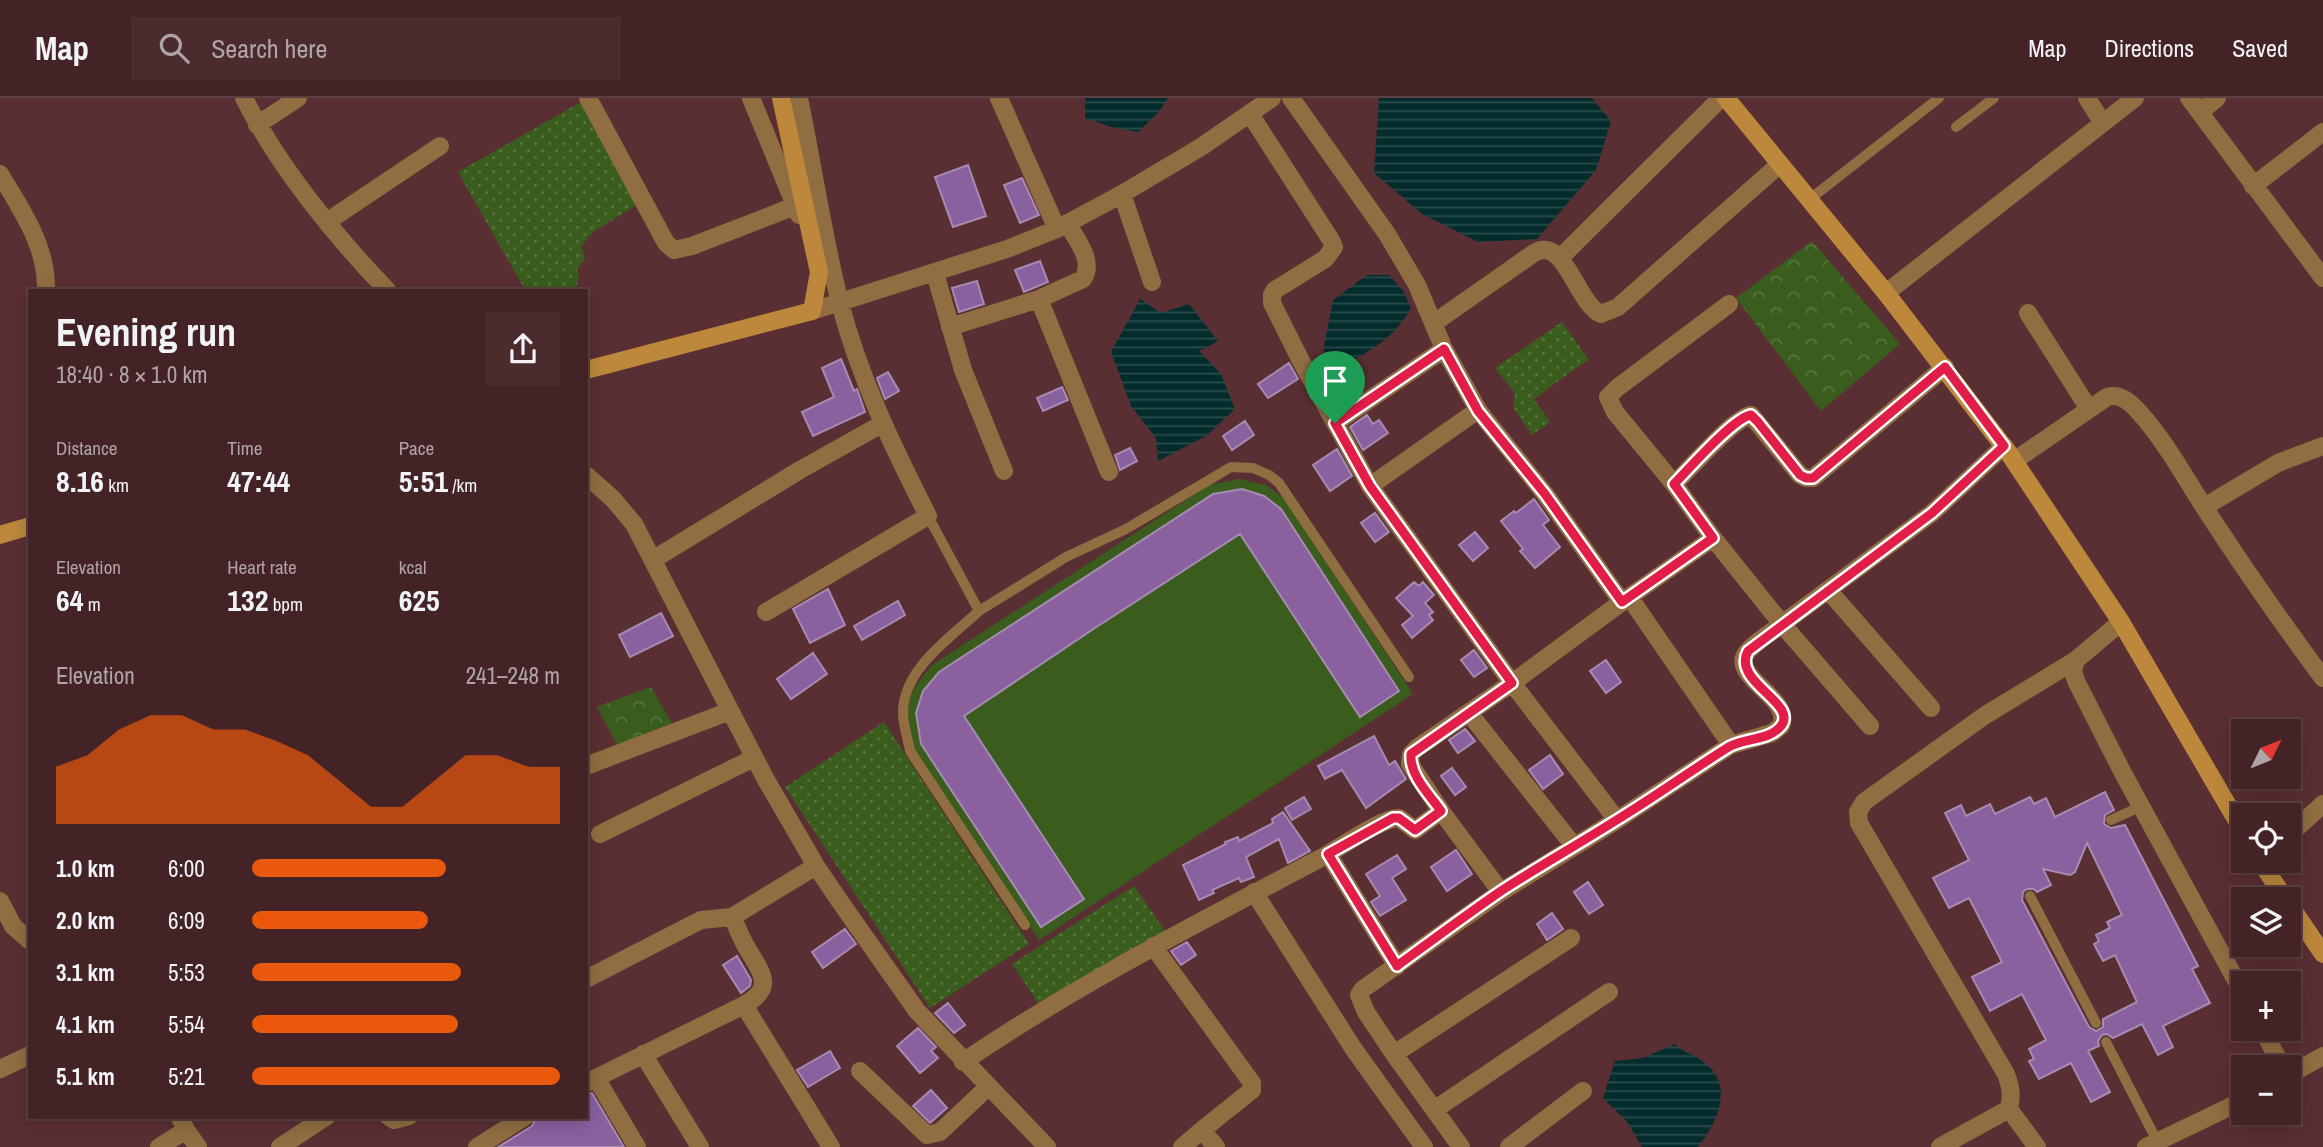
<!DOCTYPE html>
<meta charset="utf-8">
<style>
:root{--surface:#442326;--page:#4b2b2e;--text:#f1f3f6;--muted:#afa4a7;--line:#5c4043;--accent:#ea580c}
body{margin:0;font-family:"Archivo Narrow",sans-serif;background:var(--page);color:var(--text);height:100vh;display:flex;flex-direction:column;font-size:26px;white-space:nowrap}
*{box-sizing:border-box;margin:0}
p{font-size:23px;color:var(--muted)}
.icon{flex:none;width:38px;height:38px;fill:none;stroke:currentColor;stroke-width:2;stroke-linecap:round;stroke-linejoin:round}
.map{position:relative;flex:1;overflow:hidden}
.panel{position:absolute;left:28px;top:191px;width:560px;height:830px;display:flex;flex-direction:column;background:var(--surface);border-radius:0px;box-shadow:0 4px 18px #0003,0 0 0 2px var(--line)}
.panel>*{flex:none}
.needle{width:46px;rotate:47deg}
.fabs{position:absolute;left:2231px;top:621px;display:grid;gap:14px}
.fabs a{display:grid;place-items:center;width:70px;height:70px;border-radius:0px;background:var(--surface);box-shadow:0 4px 18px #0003,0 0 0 2px var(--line);font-size:35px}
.pin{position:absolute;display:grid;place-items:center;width:60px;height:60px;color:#fff;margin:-72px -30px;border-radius:50% 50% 50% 0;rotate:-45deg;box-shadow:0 0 7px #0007}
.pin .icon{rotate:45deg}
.round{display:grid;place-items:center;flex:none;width:74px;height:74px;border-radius:0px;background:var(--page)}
.headline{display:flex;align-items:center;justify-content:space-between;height:119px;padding:0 28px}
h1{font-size:38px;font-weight:700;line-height:52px}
.figures{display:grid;grid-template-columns:repeat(3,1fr);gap:10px;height:119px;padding:7px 28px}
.figures div{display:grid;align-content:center}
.figures b{font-size:30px;font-weight:700}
.figures small{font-size:19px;font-weight:400}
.figures p{font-size:19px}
.chart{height:196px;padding:14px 28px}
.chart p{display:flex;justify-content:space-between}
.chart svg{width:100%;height:126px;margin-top:7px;fill:var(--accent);opacity:.7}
ul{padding:0 28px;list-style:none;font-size:23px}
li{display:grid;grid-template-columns:112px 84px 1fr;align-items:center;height:52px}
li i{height:18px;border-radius:9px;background:var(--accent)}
header{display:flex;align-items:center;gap:42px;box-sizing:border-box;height:98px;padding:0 35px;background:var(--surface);border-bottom:2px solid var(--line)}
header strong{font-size:33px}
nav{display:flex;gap:38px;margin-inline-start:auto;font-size:24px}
.search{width:490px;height:63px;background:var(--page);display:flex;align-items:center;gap:18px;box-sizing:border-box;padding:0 24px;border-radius:0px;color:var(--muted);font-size:26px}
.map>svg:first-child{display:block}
</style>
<header>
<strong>Map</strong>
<div class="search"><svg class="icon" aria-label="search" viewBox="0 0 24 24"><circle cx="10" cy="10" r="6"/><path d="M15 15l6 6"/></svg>Search here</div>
<nav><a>Map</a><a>Directions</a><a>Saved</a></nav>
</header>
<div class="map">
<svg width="2323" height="1049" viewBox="0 0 2323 1049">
<defs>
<pattern id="grass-dots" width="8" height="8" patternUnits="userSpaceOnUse" patternTransform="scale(1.75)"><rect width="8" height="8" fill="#3a5d1e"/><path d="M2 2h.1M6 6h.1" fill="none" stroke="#57753f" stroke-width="1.8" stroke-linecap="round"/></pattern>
<pattern id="park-crowns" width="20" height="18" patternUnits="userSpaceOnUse" patternTransform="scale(1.75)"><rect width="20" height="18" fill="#3a5d1e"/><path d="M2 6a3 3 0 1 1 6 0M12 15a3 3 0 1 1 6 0" fill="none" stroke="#57753f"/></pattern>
<pattern id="water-rules" width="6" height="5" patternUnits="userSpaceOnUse" patternTransform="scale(1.75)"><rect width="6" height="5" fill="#042c2c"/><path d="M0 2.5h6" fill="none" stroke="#2a4b4b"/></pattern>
</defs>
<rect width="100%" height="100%" fill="#5a2f33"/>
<path fill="url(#grass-dots)" d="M583 3 638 106 593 134 581 148 585 161 577 171 579 180 575 192H525L458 74Z
M1562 224 1589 262C1570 273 1553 288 1534 301L1550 324 1532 337 1513 309 1515 295 1495 270Z
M884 624 1029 846 930 910 785 689Z
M1134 788 1166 834 1040 908 1012 866Z"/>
<path fill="url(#park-crowns)" d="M1812 143 1900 246 1821 313 1736 200Z
M651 589 678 636 624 660 597 609Z"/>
<path fill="#3a5d1e" d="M1238 381 1266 387 1284 400 1413 596 1039 842 913 652C904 609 903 602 932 567L1209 387Z"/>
<path fill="url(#water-rules)" d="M1085 0H1168L1158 15 1138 34 1111 29 1085 20Z
M1379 0H1592L1611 23 1596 72 1537 141 1478 144 1422 116 1374 75Z
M1367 177H1389L1404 194 1411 210C1398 235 1376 250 1353 262L1323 253 1333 202Z
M1140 201 1161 215 1189 206 1218 243 1199 253 1221 276 1235 311 1206 338 1158 363 1156 340 1131 308 1111 254Z
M1675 946C1684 955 1689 954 1698 960 1736 983 1720 1021 1698 1049H1642L1628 1025 1603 1000 1615 963 1643 960Z"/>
<path fill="#8a609f" stroke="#a58bb2" stroke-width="2" fill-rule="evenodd" d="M968 67 986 118 953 129 935 79Z
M1022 80 1039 117 1020 125 1004 87Z
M1040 163 1048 184 1024 194 1015 172Z
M977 183 984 206 959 214 952 190Z
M841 261 854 293 857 291 865 314 813 338 802 314 834 299 822 270Z
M1289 265 1298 281 1268 300 1258 286Z
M888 274 899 293 885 301 877 280Z
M1062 289 1068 302 1043 313 1037 300Z
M1367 317 1373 326 1379 322 1388 335 1363 352 1350 329Z
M1245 323 1254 337 1232 352 1223 338Z
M1130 350 1137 363 1120 372 1115 357Z
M1337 351 1352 378 1330 393 1313 367Z
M1242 391 1264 398 1281 411 1399 593 1360 619 1240 436 1095 530 964 618 1084 801 1041 829 921 646 916 615 923 593 939 574 1213 396Z
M1534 401 1549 422 1543 427 1560 449 1535 470 1520 453 1523 451 1501 423 1514 413 1516 415Z
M1375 415 1389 434 1375 444 1361 425Z
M1475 434 1488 450 1473 463 1459 447Z
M1414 484 1419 488 1423 484 1434 497 1425 505 1433 514 1429 517 1433 522 1412 540 1402 527 1413 518 1396 500Z
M828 491 845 527 810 545 793 511Z
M898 503 905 517 862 542 854 528Z
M661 515 673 538 630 559 619 537Z
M1474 552 1487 570 1474 579 1461 562Z
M813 555 827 576 791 601 777 581Z
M1606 562 1621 584 1606 595 1590 573Z
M1465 631 1475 643 1458 655 1449 642Z
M1374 638 1389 667 1395 663 1406 681 1366 710 1342 672 1325 681 1318 668Z
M1550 657 1563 676 1543 691 1529 672Z
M1452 670 1466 689 1455 697 1441 678Z
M2105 694 2114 712 2105 717 2104 726 2111 730 2125 727 2198 868 2192 871 2210 905 2163 928 2173 949 2158 957 2142 926 2113 940 2107 936 2102 937 2098 943 2099 948 2088 953 2110 994 2091 1004 2071 965 2039 981 2029 963 2034 961 2029 951 2046 942 2022 896 1990 913 1972 879 2002 864 1969 800 1949 810 1933 780 1969 762 1945 715 1961 707 1966 718 1990 706 1995 716 2030 699 2034 706 2046 700 2055 719ZM2087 745 2122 817 2107 824 2110 830 2096 837 2099 843 2094 846 2103 863 2115 857 2137 904 2103 921V929L2096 933 2089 929 2022 802 2023 794 2027 791H2034L2037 794 2051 787 2043 771 2070 777 2075 774Z
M1304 699 1311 711 1292 722 1285 710Z
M1283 714 1310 753 1288 765 1279 741 1246 759 1254 779 1241 784 1239 780 1212 792 1214 795 1199 802 1183 767 1226 746 1225 744 1238 739 1239 743 1273 725 1272 721Z
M1456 752 1472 776 1447 793 1431 769Z
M1397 757 1406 771 1392 780 1406 802 1380 818 1371 804 1380 798 1366 776Z
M1588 784 1603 807 1589 816 1574 794Z
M1552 815 1563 831 1547 842 1537 826Z
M845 831 856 846 823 870 812 854Z
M1187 844 1196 857 1181 867 1171 853Z
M737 858 751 882 750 888 741 895 723 867Z
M948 905 965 927 954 935 935 915Z
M918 930 936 949 931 953 938 960 920 975 897 948Z
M830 953 840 970 808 989 797 972Z
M931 992 947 1010 930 1025 913 1008Z
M592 995 624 1049H498L532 1028 537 1018H586V996Z"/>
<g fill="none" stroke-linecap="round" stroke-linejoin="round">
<path stroke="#906e41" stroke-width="10" d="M1956 29 1994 0
M1810 101 1939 0
M928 418 979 513 1066 459 1126 431 1231 369 1253 370 1269 377 1279 385 1409 579
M979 513C949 541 903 571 903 615 903 627 908 641 910 653L1025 827
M2111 722 2142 708
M2030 798 2096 925
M2106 944 2157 1043"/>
<path stroke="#906e41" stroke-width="18" d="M244 0C278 68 335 138 387 192
M588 0 666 145 674 152 692 148 795 108
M751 0 799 117
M999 0 1057 131
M2087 0 2102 24
M2189 0 2323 180
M2200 14 2217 0
M1250 16 1331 142 1334 149 1325 161 1275 192 1272 197V205L1301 263 1370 388 1512 585 1622 504 1545 396 1478 312 1444 251 1417 187 1387 136 1291 0
M257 27 298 0
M0 76C22 113 47 148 46 192
M2253 88 2323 34
M1122 96 1152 184
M328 123 440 48
M1560 160 1721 0
M935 175 963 272 1004 373
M1886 195 2135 0
M1039 201 1109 374
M1729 206 1617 290 1608 299 1615 314 1674 386C1689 372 1733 320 1751 317L1800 377 1806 380H1813L1945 269
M812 213 1007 151 1057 131 1122 96 1201 49 1272 0
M2028 215 2089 311
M1434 225 1534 155C1565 137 1576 205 1601 216L1618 209 1780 66
M950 229 1039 201 1083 181C1095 163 1076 141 1067 125
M1335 325 1444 251
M2014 363 2107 299C2120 295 2130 304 2139 314 2166 344 2184 378 2206 412 2243 469 2282 525 2323 580
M586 377 613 401 634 426 765 680 816 768 841 805 917 913 1047 1049
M1674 386 1713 440 1782 526 1932 415 2004 348
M1370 388 1478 312
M2204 409 2278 365 2323 348
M654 461 800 372 882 326
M1828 492 1931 610
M1630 500 1731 647
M1622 504 1713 440
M766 514 928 418C893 349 860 281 840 205 823 138 813 68 799 0
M2121 524 2076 562 2073 573 2076 583 2124 677 2244 897
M1469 615 1574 748
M586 668 730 613
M600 736 754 660
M2289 737 2323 706
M1328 756 1397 868
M1254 794 1353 950 1424 1049
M1501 794 1441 713 1410 666 1411 656 1417 650 1512 585 1617 722
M0 803 13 828 30 843
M732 819C737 829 741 840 747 850 760 873 777 889 744 907L831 1049
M1153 848 1252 985V992L1202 1032
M586 881 701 822 732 819 816 768
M2262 931 2283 970
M643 956 700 1049
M1394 956 1571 840
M963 964C1076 887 1198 825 1319 761 1337 752 1382 719 1399 720L1415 732 1441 713
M0 971 30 957
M860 973 927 1037 940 1034 988 989
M2289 977 2323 958
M596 980 637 1049
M586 985 744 907
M2009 1011C2012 998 2011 989 2006 976L1859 725 1858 714 1864 704 1984 618 2076 562
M1434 1012 1609 894
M388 1018 394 1022 409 1018
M186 1032 198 1049
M159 1049 186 1032 179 1018
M280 1049 327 1018
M477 1049 526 1018
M1182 1049 1202 1032 1216 1049
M1461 1049 1394 956 1366 914 1359 897 1363 891 1501 794 1617 722 1731 647 1772 635 1781 628C1793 599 1728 579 1747 554 1756 543 1771 535 1782 526L1870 628
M1509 1049 1583 993
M1940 1049 2009 1011 2037 1049
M2146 1049 2244 1002"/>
<path stroke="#bd883c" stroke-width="18" d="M1726 0 1886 195 2008 354 2121 524 2244 735
M586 272 812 213 819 174 781 0
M0 437 30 428
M2260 763 2286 802
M2289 806 2323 856"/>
</g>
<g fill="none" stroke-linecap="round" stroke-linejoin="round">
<defs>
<path id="route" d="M1444 251 1478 313 1545 396 1622 504 1713 440 1674 386C1688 372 1733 320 1751 317L1758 324 1800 377 1806 380H1813L1945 269 2004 348 1932 415 1748 553C1731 584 1799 605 1781 628 1769 643 1742 640 1727 650 1689 674 1653 700 1615 723 1577 747 1538 769 1501 793 1466 817 1431 843 1397 868L1328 756 1393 720H1399L1415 732 1441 713C1430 697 1409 677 1411 656L1512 585 1370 388 1335 325Z"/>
</defs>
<use href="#route" stroke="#fff" stroke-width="14"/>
<use href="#route" stroke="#e11d48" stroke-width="9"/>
</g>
</svg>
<div class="fabs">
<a><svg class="needle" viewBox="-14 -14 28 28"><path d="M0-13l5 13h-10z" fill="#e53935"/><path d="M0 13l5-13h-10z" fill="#afa4a7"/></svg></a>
<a><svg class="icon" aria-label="locate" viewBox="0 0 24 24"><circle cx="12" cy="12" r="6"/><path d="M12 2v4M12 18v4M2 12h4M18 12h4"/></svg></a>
<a><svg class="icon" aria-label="layers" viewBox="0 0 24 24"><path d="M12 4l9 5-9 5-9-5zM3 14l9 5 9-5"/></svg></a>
<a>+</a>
<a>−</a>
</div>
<div class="pin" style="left:1335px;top:325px;background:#1e9e55"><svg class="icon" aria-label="arrive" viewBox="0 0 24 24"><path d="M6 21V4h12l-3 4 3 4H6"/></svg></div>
<section class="panel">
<div class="headline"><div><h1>Evening run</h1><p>18:40 · 8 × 1.0 km</p></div><a class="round"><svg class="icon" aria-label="share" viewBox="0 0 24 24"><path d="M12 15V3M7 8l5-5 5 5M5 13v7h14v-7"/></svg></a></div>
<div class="figures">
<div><p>Distance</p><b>8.16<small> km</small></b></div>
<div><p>Time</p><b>47:44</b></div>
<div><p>Pace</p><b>5:51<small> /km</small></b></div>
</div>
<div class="figures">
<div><p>Elevation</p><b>64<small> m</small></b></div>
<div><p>Heart rate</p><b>132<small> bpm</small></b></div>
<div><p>kcal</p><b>625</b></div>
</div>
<div class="chart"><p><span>Elevation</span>241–248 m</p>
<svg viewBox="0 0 160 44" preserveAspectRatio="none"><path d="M0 44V24L10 20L20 11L30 6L40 6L50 11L60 11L70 15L80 20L90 29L100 38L110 38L120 29L130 20L140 20L150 24L160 24V44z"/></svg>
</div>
<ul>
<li><b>1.0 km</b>6:00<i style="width:63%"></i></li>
<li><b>2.0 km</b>6:09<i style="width:57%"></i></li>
<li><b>3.1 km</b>5:53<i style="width:68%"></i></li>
<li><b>4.1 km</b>5:54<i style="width:67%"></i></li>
<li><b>5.1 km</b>5:21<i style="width:100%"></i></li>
</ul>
</section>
</div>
